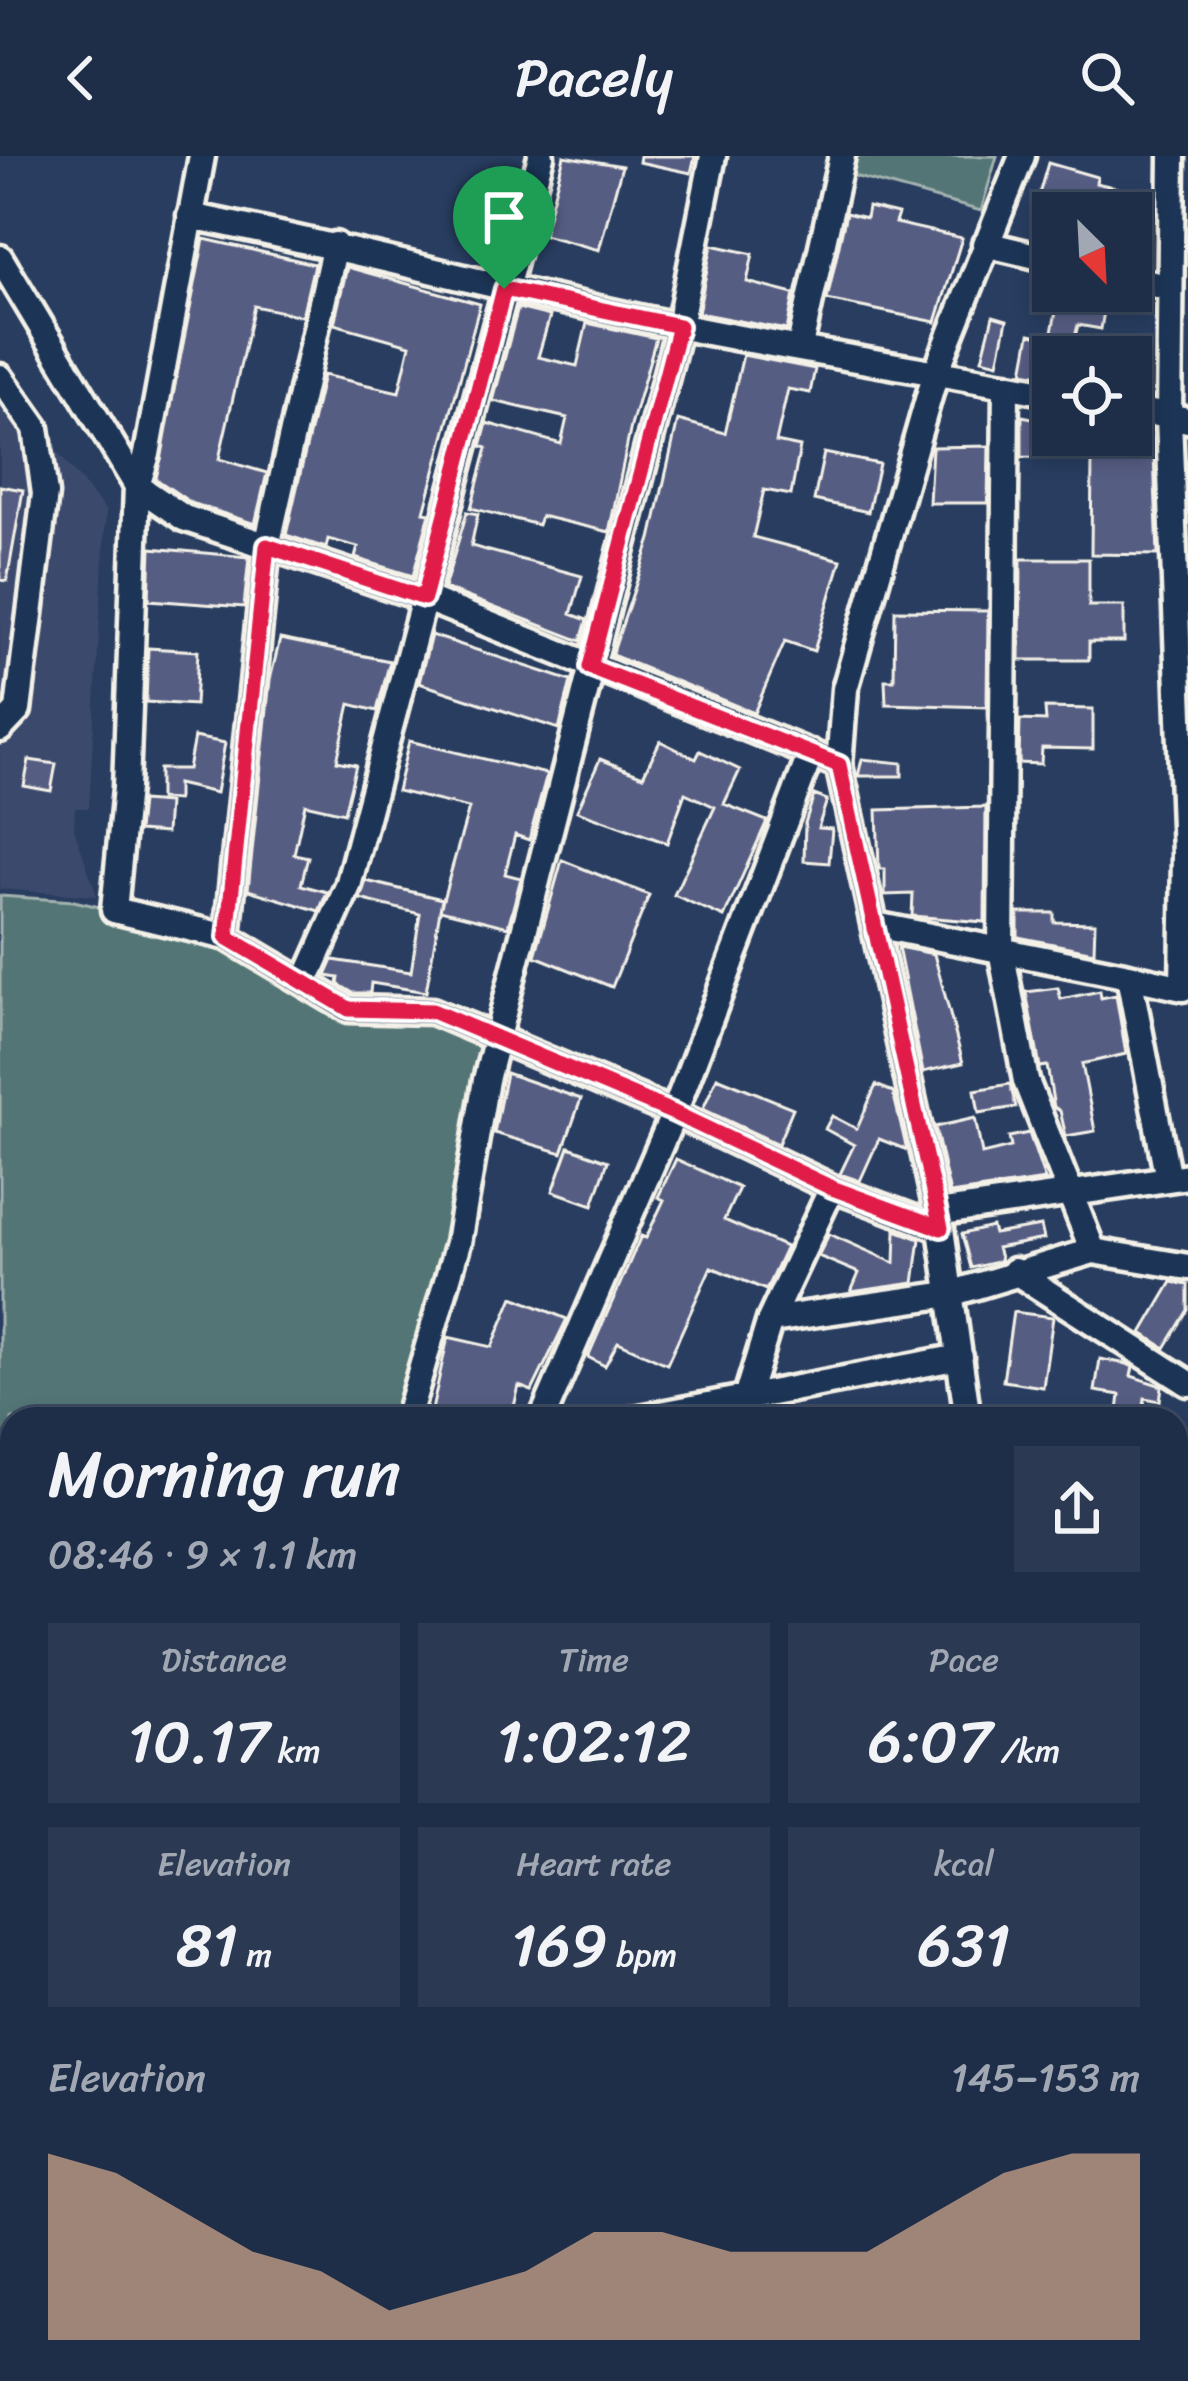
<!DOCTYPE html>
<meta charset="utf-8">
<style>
:root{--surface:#1e2e48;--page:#2b3a52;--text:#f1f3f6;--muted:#a1a8b4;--line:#3c4a60;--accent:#d6ab8b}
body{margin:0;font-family:Sriracha,sans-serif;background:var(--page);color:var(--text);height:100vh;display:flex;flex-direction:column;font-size:45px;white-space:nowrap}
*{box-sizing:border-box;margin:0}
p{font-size:39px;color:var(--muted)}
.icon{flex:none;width:66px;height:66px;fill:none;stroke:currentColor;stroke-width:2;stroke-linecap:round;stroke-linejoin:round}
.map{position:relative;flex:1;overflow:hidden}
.sheet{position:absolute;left:0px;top:1251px;width:1188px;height:975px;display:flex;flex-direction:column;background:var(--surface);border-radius:36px 36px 0 0;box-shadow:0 6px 18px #0003,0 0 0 3px var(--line)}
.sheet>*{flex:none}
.needle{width:78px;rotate:156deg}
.buttons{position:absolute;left:1032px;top:36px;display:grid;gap:24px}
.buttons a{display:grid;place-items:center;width:120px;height:120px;border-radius:0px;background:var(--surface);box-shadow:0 6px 18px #0003,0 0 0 3px var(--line);font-size:60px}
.pin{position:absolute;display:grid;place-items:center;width:102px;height:102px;color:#fff;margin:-123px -51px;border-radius:50% 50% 50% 0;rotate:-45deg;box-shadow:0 0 12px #0007}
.pin .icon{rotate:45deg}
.round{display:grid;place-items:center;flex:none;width:126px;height:126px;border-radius:0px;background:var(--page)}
.head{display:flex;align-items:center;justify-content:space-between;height:204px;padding:0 48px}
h1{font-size:66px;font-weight:600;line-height:90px}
.metrics{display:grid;grid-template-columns:repeat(3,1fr);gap:18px;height:204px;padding:12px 48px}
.metrics div{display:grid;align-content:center;border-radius:0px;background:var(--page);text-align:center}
.metrics b{font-size:60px;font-weight:600}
.metrics small{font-size:33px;font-weight:400}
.metrics p{font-size:33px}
.chart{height:336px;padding:24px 48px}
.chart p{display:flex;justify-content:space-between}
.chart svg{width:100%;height:216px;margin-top:12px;fill:var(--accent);opacity:.7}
header{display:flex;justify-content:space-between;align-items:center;height:156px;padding:0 48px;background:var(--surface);font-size:54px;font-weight:600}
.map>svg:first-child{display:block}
</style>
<header><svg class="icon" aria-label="back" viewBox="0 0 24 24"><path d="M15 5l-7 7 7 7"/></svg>Pacely<svg class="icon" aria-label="search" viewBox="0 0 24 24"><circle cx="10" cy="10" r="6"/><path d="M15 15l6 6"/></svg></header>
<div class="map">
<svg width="1188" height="2225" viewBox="0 0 1188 2225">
<rect width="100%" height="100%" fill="#283d60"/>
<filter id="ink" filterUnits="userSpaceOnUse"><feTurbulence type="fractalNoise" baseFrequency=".00833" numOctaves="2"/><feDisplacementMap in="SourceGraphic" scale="24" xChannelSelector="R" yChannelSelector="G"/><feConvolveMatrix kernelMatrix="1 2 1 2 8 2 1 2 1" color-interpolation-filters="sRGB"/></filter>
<g filter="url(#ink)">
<path fill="#3a4a6d" d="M0 227 106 355 89 652H75L74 672 97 740 0 733Z"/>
<path fill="#537576" stroke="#a4b3af" stroke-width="3" d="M844 0H997L981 55 839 16Z
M0 740 74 745 227 781 348 853 432 855 497 882 407 1263H12V1510L6 1502 0 1507Z"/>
<path fill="#565d83" stroke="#f4f1e8" stroke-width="3" d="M564 0 622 10 599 94 543 79Z
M640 0H695L691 17 639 6Z
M1048 7 1097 21 1096 27 1148 39 1143 63 1089 51 1087 57H1080L1037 45Z
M868 51 898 58 895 67 962 82 936 166 827 144 846 57 866 62Z
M204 83 314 108 302 160 254 150 219 303 267 317 255 368 191 347 156 323Z
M712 89 753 98 747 126 794 138 787 174 698 157Z
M347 111 480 148 424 356 430 357 413 420 355 402 358 391 328 383 326 392 286 379 323 219 399 236 410 189 334 168Z
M1060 135 1084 140 1085 135 1107 137 1101 173 1078 169 1075 181 1052 176Z
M518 152 550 160 538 201 577 210 587 167 656 182 631 270 609 376 541 360 538 369 471 352 487 292 481 290 487 267 561 288 567 262 493 245Z
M993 160 1007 164 998 207 982 203Z
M1030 178 1055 183 1047 220 1023 216Z
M743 199 815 213 810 237 788 233 776 286 800 291 791 339 764 334 753 381 841 404 814 495 785 485 754 557 612 499 651 383 678 264 725 277Z
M1022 260 1053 266V279L1153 275 1158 399 1091 398 1092 302 1022 301Z
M989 290 988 347H929L932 291Z
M824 297 879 308 868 356 814 344Z
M0 330 23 334 7 425 0 424Z
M467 356 478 358 471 390 582 420 571 458 587 464 581 485 444 432Z
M151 392 249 401 244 451 149 444Z
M1021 403H1089V450H1124V486H1089V504H1020Z
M895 454 988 455 987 551 886 548 885 524H894Z
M431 479 571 525 559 573 419 527Z
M280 483 390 505 377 555 350 548 337 605 356 609 344 657 305 648 294 698 308 701 301 729 327 736 319 755 248 734 270 524Z
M148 492 198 495 195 549 146 546Z
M1045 552 1093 553V593L1042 592 1041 608 1019 607 1020 564 1046 565Z
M194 581 225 587 216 637 177 628V644L159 643V613H188Z
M409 585 547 618 529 684 515 679 505 718 521 722 508 771 440 754 469 652 397 635Z
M660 585 696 603 700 595 740 614 724 648 767 665 724 761 674 739 715 651 685 637 667 687 577 655 600 603 643 620Z
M862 603 902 607V620H858Z
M29 604 56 608 51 635 24 630Z
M814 639 827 644 818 672 832 673 829 707 804 705 805 667Z
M141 645 168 647 166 677 138 675Z
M986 651 985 766 912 760 913 738 885 739V713H879L877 654Z
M562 704 649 739 612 831 535 800Z
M366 725 442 743 426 836 371 827 370 837H353L338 828 339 822 326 820 333 804 411 816 420 758 360 743Z
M1018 757H1054V766L1095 767 1094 796 1018 781Z
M898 791 934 798 963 907 923 916Z
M1058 832 1061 843 1100 835 1101 842 1116 839 1126 898 1082 908 1095 975 1066 980 1060 955 1054 951 1047 910 1040 911 1026 836Z
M506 917 581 943 562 997 494 977Z
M717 921 793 952 778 988 703 953Z
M1010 928 1016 951 979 957 975 934Z
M876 929 893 936 907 994 879 983 860 1025 840 1018 854 989 825 973 832 960 857 973Z
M975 962 982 998 1011 991 1009 981 1029 977 1045 1024 950 1038 935 971Z
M569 991 608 1005 593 1049 553 1035Z
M676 1003 739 1032 724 1064 786 1091 766 1134 711 1111 667 1208 618 1186 605 1210 588 1201 641 1080 646 1082 664 1044 658 1041Z
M1041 1070 1044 1083 997 1092 1001 1105 971 1112 962 1078 992 1071 994 1078Z
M896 1074 920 1083 914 1127 851 1136 859 1117 818 1100 829 1078 895 1107Z
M1172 1126 1188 1129V1154L1165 1192 1142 1177Z
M513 1141 567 1163 532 1235 519 1230 511 1263H430L448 1181 492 1191Z
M1013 1156 1053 1161 1043 1231 1003 1225Z
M1100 1203 1127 1208 1133 1211 1131 1220 1162 1230 1160 1245 1145 1242 1142 1263H1117L1120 1239 1095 1235Z"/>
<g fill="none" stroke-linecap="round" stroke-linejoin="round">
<defs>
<path id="minor" d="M202 0 147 298 137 330 126 632 114 754 227 781 267 390 335 89
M1172 0 1169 261 1185 698 1183 832 1129 820 1168 1023 1188 1020
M190 60C352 92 511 136 673 169 799 195 927 214 1053 238
M985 88 1053 104
M0 102 137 330 184 362 424 442 839 609
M1131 123 1170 132
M800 190 842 0
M0 221 36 272 45 338 18 554 0 573
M1006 229 1001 794 1026 925 1093 1095 1188 1111
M1131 253 1188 264
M875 769 1129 820
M227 781 348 853 432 855 674 957 811 597
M305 827 348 730 541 0
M937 1057 1168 1023
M1014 1115 1188 1227
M770 1164 950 1138 1093 1095
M747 1239 770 1164 832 1032
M407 1263 458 1087 486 924 679 170 713 0
M542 1263 674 957 832 1032 941 1073
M635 1263 960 1201
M968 1263 941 1073 839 609 845 533 936 216 1022 0
M1176 1412H1188
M1 1556 12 1539
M1176 1578 1188 1580
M0 2037 12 2056
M100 2214 106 2225
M126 2214 133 2225"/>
<path id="major" d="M1176 2051H1188
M1176 2112 1188 2113
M362 2225 411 2214
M527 2225 603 2214"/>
<path id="highway" d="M0 1769 12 1788
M0 1866 12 1884
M241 2214 249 2225
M304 2214 311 2225"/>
</defs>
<use href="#minor" stroke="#f4f1e8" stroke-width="33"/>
<use href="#major" stroke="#f4f1e8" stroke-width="42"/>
<use href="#highway" stroke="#f4f1e8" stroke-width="45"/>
<use href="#minor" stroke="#1d3557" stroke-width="24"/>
<use href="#major" stroke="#6c706d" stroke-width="33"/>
<use href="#highway" stroke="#6c706d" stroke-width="36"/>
</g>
</g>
<g fill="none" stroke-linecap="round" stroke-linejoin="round" filter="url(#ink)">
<defs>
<path id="route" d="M504 133 679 170 590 511 839 609 941 1072 832 1032 674 957 432 855 349 853 227 781 267 390 424 442Z"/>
</defs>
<use href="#route" stroke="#fff" stroke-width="24"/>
<use href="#route" stroke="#e11d48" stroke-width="15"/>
</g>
</svg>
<div class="buttons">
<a><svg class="needle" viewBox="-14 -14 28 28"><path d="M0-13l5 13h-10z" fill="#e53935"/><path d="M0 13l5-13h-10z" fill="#a1a8b4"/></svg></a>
<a><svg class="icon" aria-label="locate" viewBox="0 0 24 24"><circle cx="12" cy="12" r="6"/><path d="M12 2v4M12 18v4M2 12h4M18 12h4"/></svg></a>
</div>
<div class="pin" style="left:504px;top:133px;background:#1e9e55"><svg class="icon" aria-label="arrive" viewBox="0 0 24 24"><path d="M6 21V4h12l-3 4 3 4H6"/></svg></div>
<section class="sheet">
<div class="head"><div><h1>Morning run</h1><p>08:46 · 9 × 1.1 km</p></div><a class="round"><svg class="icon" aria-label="share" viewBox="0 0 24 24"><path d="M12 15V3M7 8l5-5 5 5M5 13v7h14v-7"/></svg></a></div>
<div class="metrics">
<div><p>Distance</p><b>10.17<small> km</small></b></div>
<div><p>Time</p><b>1:02:12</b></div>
<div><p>Pace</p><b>6:07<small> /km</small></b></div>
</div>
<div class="metrics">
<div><p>Elevation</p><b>81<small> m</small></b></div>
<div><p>Heart rate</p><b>169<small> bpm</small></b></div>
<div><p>kcal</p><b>631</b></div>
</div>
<div class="chart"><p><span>Elevation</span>145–153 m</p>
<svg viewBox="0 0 160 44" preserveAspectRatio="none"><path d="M0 44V6L10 10L20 18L30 26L40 30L50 38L60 34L70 30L80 22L90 22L100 26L110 26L120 26L130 18L140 10L150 6L160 6V44z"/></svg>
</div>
</section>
</div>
